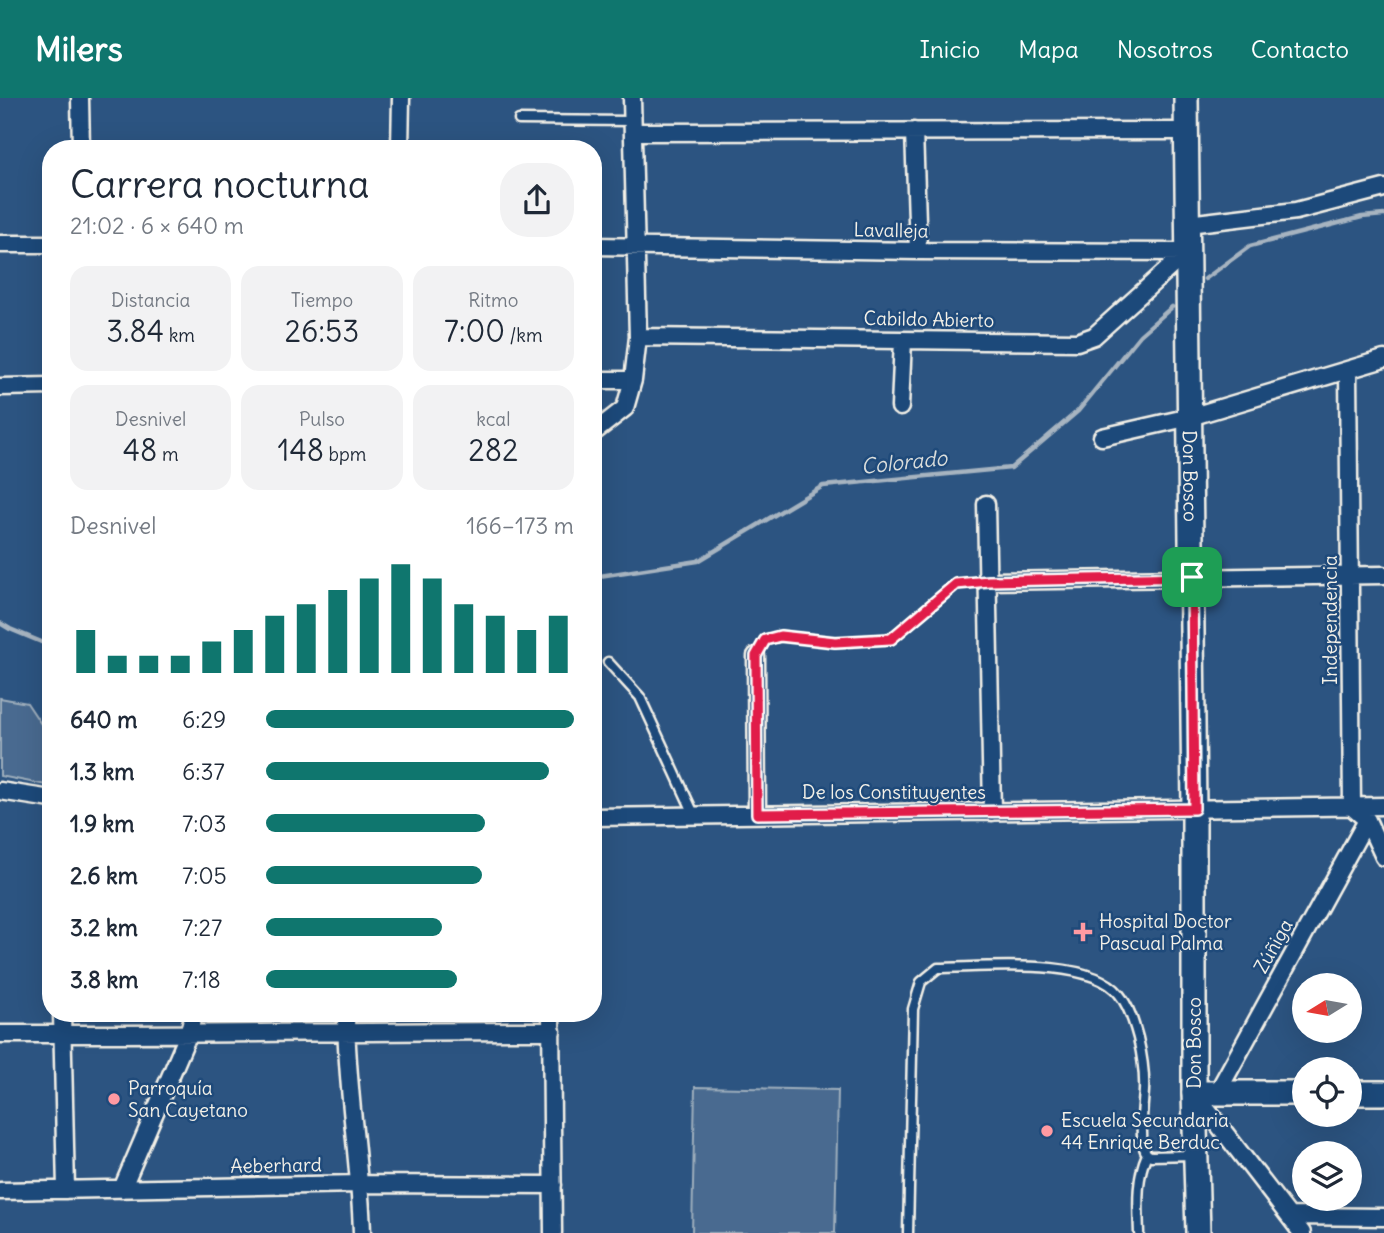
<!DOCTYPE html>
<html lang="es">
<meta charset="utf-8">
<style>
:root{--surface:#fff;--page:#f2f2f3;--text:#1f2937;--muted:#747a83;--accent:#0f766e}
body{margin:0;font-family:Delius,sans-serif;background:var(--page);color:var(--text);height:100vh;display:flex;flex-direction:column;font-size:26px;white-space:nowrap}
*{box-sizing:border-box;margin:0}
p{font-size:23px;color:var(--muted)}
.icon{flex:none;width:38px;height:38px;fill:none;stroke:currentColor;stroke-width:2;stroke-linecap:round;stroke-linejoin:round}
.map{position:relative;flex:1;overflow:hidden}
.side{position:absolute;left:42px;top:42px;width:560px;height:882px;display:flex;flex-direction:column;background:var(--surface);border-radius:28px;box-shadow:0 7px 28px #0002}
.side>*{flex:none}
.needle{width:46px;rotate:259deg}
.buttons{position:absolute;left:1292px;top:875px;display:grid;gap:14px}
.buttons a{display:grid;place-items:center;width:70px;height:70px;border-radius:50%;background:var(--surface);box-shadow:0 7px 28px #0002;font-size:35px}
.pin{position:absolute;display:grid;place-items:center;width:60px;height:60px;color:#fff;margin:-30px;border-radius:14px;box-shadow:0 4px 10px #0006}
.round{display:grid;place-items:center;flex:none;width:74px;height:74px;border-radius:28px;background:var(--page)}
.overview{display:flex;align-items:center;justify-content:space-between;height:119px;padding:0 28px}
h1{font-size:38px;font-weight:600;line-height:52px}
.metrics{display:grid;grid-template-columns:repeat(3,1fr);gap:10px;height:119px;padding:7px 28px}
.metrics div{display:grid;align-content:center;border-radius:18px;background:var(--page);text-align:center}
.metrics b{font-size:30px;font-weight:600}
.metrics small{font-size:19px;font-weight:400}
.metrics p{font-size:19px}
.chart{height:196px;padding:14px 28px}
.chart p{display:flex;justify-content:space-between}
.chart svg{width:100%;height:126px;margin-top:7px;stroke:var(--accent);stroke-width:6}
ul{padding:0 28px;list-style:none;font-size:23px}
li{display:grid;grid-template-columns:112px 84px 1fr;align-items:center;height:52px}
li i{height:18px;border-radius:9px;background:var(--accent)}
header{display:flex;align-items:center;gap:42px;box-sizing:border-box;height:98px;padding:0 35px;background:var(--accent);color:#fff}
header strong{font-size:33px}
nav{display:flex;gap:38px;margin-inline-start:auto;font-size:24px}
.map>svg:first-child{display:block}
</style>
<header>
<strong>Milers</strong>
<nav><a>Inicio</a><a>Mapa</a><a>Nosotros</a><a>Contacto</a></nav>
</header>
<div class="map">
<svg width="1384" height="1135" viewBox="0 0 1384 1135">
<rect width="100%" height="100%" fill="#2c5481"/>
<filter id="ink" filterUnits="userSpaceOnUse"><feTurbulence type="fractalNoise" baseFrequency=".0143" numOctaves="2"/><feDisplacementMap in="SourceGraphic" scale="14" xChannelSelector="R" yChannelSelector="G"/><feConvolveMatrix kernelMatrix="1 2 1 2 8 2 1 2 1" color-interpolation-filters="sRGB"/></filter>
<g filter="url(#ink)">
<path fill="#496b90" stroke="#9eaebc" stroke-width="2" d="M0 600 27 605 51 641V688L0 678Z
M695 989 838 992 835 1135H692Z"/>
<g fill="none" stroke-linecap="round" stroke-linejoin="round">
<path stroke="#a7b4c0" stroke-width="4.5" d="M1205 181 1250 148 1362 119 1384 117
M593 479 698 463 823 388 1011 370 1078 313 1140 237 1172 209
M0 525 10 531 51 548"/>
<defs>
<path id="lane" d="M519 22 632 23
M756 558 765 542 781 538 835 544 891 541 956 486 989 483
M608 564 640 599 694 716
M1147 1056 1151 1058 1193 1057
M908 1135 913 911 921 884 938 870C982 870 1089 858 1119 896 1129 908 1134 925 1138 940 1142 957 1145 975 1144 993 1143 1008 1138 1045 1147 1056 1136 1081 1138 1107 1139 1135"/>
<path id="street" d="M80 0 81 51
M914 33 918 153
M633 34 1186 33
M400 51 401 0
M1188 126 1296 113 1384 90
M0 146H51
M593 148 918 153 1187 154
M638 239 1077 244 1094 238 1187 154
M1348 273 1352 709 1367 722 1384 759
M593 282H633
M0 289 51 288
M900 309 903 242
M593 335 625 310 633 282 638 239 632 0
M1102 339 1190 319 1384 261
M986 406 992 714
M989 483 1384 477
M756 558 757 716
M0 693 51 701
M593 719 1384 708
M62 915 66 1092
M346 915C346 989 360 1061 362 1135
M551 915 553 1135
M0 936C184 937 368 933 552 933
M1194 995 1302 1135
M1217 995 1367 722
M122 1091 188 937 194 915
M0 1093 361 1086 553 1087
M1290 1118 1384 1119"/>
<g id="secondary">
<path id="s1" d="M1186 0 1194 711V995L1198 1135"/>
<path d="M1194 995H1304"/>
<path d="M1349 995H1384"/>
</g>
</defs>
<use href="#lane" stroke="#f4f1e8" stroke-width="13"/>
<use href="#street" stroke="#f4f1e8" stroke-width="21"/>
<use href="#secondary" stroke="#f4f1e8" stroke-width="28"/>
<use href="#lane" stroke="#1f4a7a" stroke-width="8"/>
<use href="#street" stroke="#1f4a7a" stroke-width="16"/>
<use href="#secondary" stroke="#1f4a7a" stroke-width="23"/>
</g>
</g>
<g fill="none" stroke-linecap="round" stroke-linejoin="round" filter="url(#ink)">
<defs>
<path id="route" d="M1192 479 1194 711 757 716 756 558 765 542 780 538 835 544 891 541 956 486 989 483Z"/>
</defs>
<use href="#route" stroke="#fff" stroke-width="14"/>
<use href="#route" stroke="#e11d48" stroke-width="9"/>
</g>
<g fill="#ff9aa2" stroke="#1f4a7a" stroke-width="2.5">
<path d="M1079.5 823.5h7v7h7v7h-7v7h-7v-7h-7v-7h7z"/>
<circle cx="114" cy="1001" r="7"/>
<circle cx="1047" cy="1033" r="7"/>
</g>
<g text-anchor="middle" dominant-baseline="central" stroke-width="5" stroke-linejoin="round" paint-order="stroke">
<g font-size="19" fill="#f4f1e8" stroke="#1f4a7a">
<text transform="translate(891 132) rotate(1)">Lavalleja</text>
<text transform="translate(929 221) rotate(1)">Cabildo Abierto</text>
<text stroke="none"><textPath href="#s1" startOffset="378">Don Bosco</textPath></text>
<text transform="translate(1330 522) rotate(-90)">Independencia</text>
<text x="894" y="694">De los Constituyentes</text>
<text transform="translate(1273 848) rotate(-61)">Zúñiga</text>
<text transform="translate(1194 945) rotate(-90)">Don Bosco</text>
<text transform="translate(276 1067) rotate(-1)">Aeberhard</text>
</g>
<g font-size="19" fill="#f4f1e8" stroke="#1f4a7a" text-anchor="start">
<text x="1099" y="823">Hospital Doctor<tspan x="1099" dy="22">Pascual Palma</tspan></text>
<text x="128" y="990">Parroquía<tspan x="128" dy="22">San Cayetano</tspan></text>
<text x="1061" y="1022">Escuela Secundaria<tspan x="1061" dy="22">44 Enrique Berduc</tspan></text>
</g>
<g font-size="21" font-style="italic" fill="#dadddb" stroke="#1f4a7a">
<text transform="translate(904 364) rotate(-6)">Colorado</text>
</g>
</g>
</svg>
<div class="buttons">
<a><svg class="needle" viewBox="-14 -14 28 28"><path d="M0-13l5 13h-10z" fill="#e53935"/><path d="M0 13l5-13h-10z" fill="#747a83"/></svg></a>
<a><svg class="icon" aria-label="locate" viewBox="0 0 24 24"><circle cx="12" cy="12" r="6"/><path d="M12 2v4M12 18v4M2 12h4M18 12h4"/></svg></a>
<a><svg class="icon" aria-label="layers" viewBox="0 0 24 24"><path d="M12 4l9 5-9 5-9-5zM3 14l9 5 9-5"/></svg></a>
</div>
<div class="pin" style="left:1192px;top:479px;background:#1e9e55"><svg class="icon" aria-label="arrive" viewBox="0 0 24 24"><path d="M6 21V4h12l-3 4 3 4H6"/></svg></div>
<section class="side">
<div class="overview"><div><h1>Carrera nocturna</h1><p>21:02 · 6 × 640 m</p></div><a class="round"><svg class="icon" aria-label="share" viewBox="0 0 24 24"><path d="M12 15V3M7 8l5-5 5 5M5 13v7h14v-7"/></svg></a></div>
<div class="metrics">
<div><p>Distancia</p><b>3.84<small> km</small></b></div>
<div><p>Tiempo</p><b>26:53</b></div>
<div><p>Ritmo</p><b>7:00<small> /km</small></b></div>
</div>
<div class="metrics">
<div><p>Desnivel</p><b>48<small> m</small></b></div>
<div><p>Pulso</p><b>148<small> bpm</small></b></div>
<div><p>kcal</p><b>282</b></div>
</div>
<div class="chart"><p><span>Desnivel</span>166–173 m</p>
<svg viewBox="0 0 160 44" preserveAspectRatio="none"><path d="M5 44V29M15 44V38M25 44V38M35 44V38M45 44V33M55 44V29M65 44V24M75 44V20M85 44V15M95 44V11M105 44V6M115 44V11M125 44V20M135 44V24M145 44V29M155 44V24"/></svg>
</div>
<ul>
<li><b>640 m</b>6:29<i style="width:100%"></i></li>
<li><b>1.3 km</b>6:37<i style="width:92%"></i></li>
<li><b>1.9 km</b>7:03<i style="width:71%"></i></li>
<li><b>2.6 km</b>7:05<i style="width:70%"></i></li>
<li><b>3.2 km</b>7:27<i style="width:57%"></i></li>
<li><b>3.8 km</b>7:18<i style="width:62%"></i></li>
</ul>
</section>
</div>
